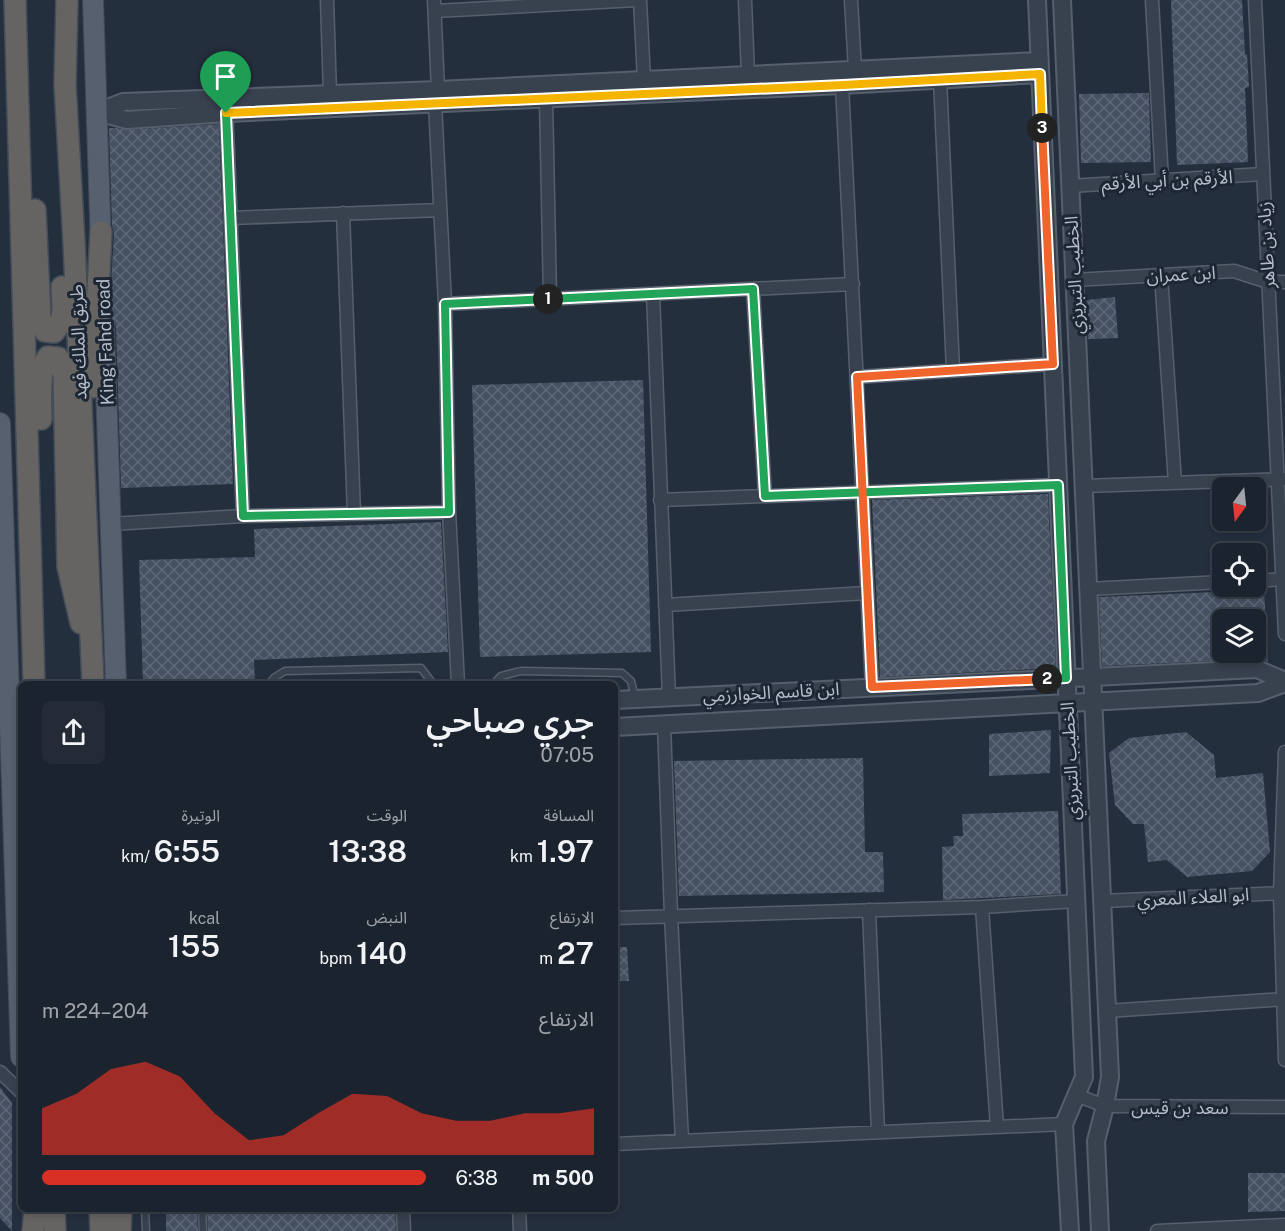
<!DOCTYPE html>
<html lang="ar">
<meta charset="utf-8">
<style>
:root{--surface:#1b232e;--page:#242b36;--text:#f1f3f6;--muted:#a0a4aa;--line:#39404a;--accent:#d93025}
body{margin:0;font-family:"Public Sans","Noto Sans Arabic",sans-serif;background:var(--page);color:var(--text);direction:rtl;height:100vh;display:flex;flex-direction:column;font-size:22px;white-space:nowrap}
*{box-sizing:border-box;margin:0}
p{font-size:20px;color:var(--muted)}
.icon{flex:none;width:33px;height:33px;fill:none;stroke:currentColor;stroke-width:2;stroke-linecap:round;stroke-linejoin:round}
.map{position:relative;flex:1;overflow:hidden;direction:ltr}
.sheet{position:absolute;left:18px;top:681px;width:600px;height:531px;display:flex;flex-direction:column;background:var(--surface);border-radius:9px;box-shadow:0 3px 9px #0003,0 0 0 2px var(--line);direction:rtl}
.sheet>*{flex:none}
.needle{width:39px;rotate:195deg}
.tools{position:absolute;left:1212px;top:477px;display:grid;gap:12px}
.tools a{display:grid;place-items:center;width:54px;height:54px;border-radius:9px;background:var(--surface);box-shadow:0 3px 9px #0003,0 0 0 2px var(--line);font-size:30px}
.pin{position:absolute;display:grid;place-items:center;width:51px;height:51px;color:#fff;margin:-62px -26px;border-radius:50% 50% 50% 0;rotate:-45deg;box-shadow:0 0 6px #0007}
.pin .icon{rotate:45deg}
.km{position:absolute;width:30px;height:30px;margin:-15px;border-radius:50%;background:#222;color:#fff;font-size:16px;line-height:30px;text-align:center}
.round{display:grid;place-items:center;flex:none;width:63px;height:63px;border-radius:9px;background:var(--page)}
.summary{display:flex;align-items:center;justify-content:space-between;height:102px;padding:0 24px}
h1{font-size:33px;font-weight:600;line-height:45px}
.figures{display:grid;grid-template-columns:repeat(3,1fr);gap:9px;height:102px;padding:6px 24px}
.figures div{display:grid;align-content:center}
.figures b{font-size:30px;font-weight:600}
.figures small{font-size:16px;font-weight:400}
.figures p{font-size:16px}
.chart{height:168px;padding:12px 24px}
.chart p{display:flex;justify-content:space-between}
.chart svg{width:100%;height:108px;margin-top:6px;fill:var(--accent);opacity:.7}
ul{padding:0 24px;list-style:none;font-size:20px}
li{display:grid;grid-template-columns:96px 72px 1fr;align-items:center;height:45px}
li i{height:15px;border-radius:8px;background:var(--accent)}
.map>svg:first-child{display:block}
</style>
<div class="map">
<svg width="1285" height="1231" viewBox="0 0 1285 1231">
<defs>
<pattern id="building-cross-hatch" width="8" height="8" patternUnits="userSpaceOnUse" patternTransform="scale(1.5)"><rect width="8" height="8" fill="#455162"/><path d="M0 0l8 8M0 8l8-8" fill="none" stroke="#5d6877"/></pattern>
</defs>
<rect width="100%" height="100%" fill="#242f3e"/>
<path fill="url(#building-cross-hatch)" fill-rule="evenodd" d="M1171 0H1242L1245 54H1247L1249 87 1245 88 1248 162 1177 165Z
M1149 93 1151 162 1081 163 1079 94Z
M219 124 233 484 121 488 116 327 112 319 111 285 114 233 112 226 109 128H116L128 130Z
M1115 297 1118 338 1088 339 1086 300Z
M643 380 651 652 480 657 472 385Z
M1048 494 1056 668 880 677 872 500Z
M441 522 448 652 254 660 255 684H143L139 560 255 557 254 529Z
M1264 590 1268 662 1256 659 1102 666 1099 597ZM1222 620H1256V652H1222Z
M1051 730 1050 773 989 776V734Z
M1186 732 1214 755 1216 778 1263 773 1270 852 1252 871 1187 877 1167 860 1148 862 1144 824H1133L1115 805 1109 753 1129 738Z
M863 758 865 852H883L884 892 679 896 674 761Z
M1058 811 1061 894 943 900 942 847 954 846 953 836H963L962 814Z
M615 947H627L629 981H615Z
M0 1087 12 1103V1231L0 1218Z
M1248 1173H1285V1211L1248 1212Z
M166 1209H197L198 1231H166Z
M207 1209H395L396 1231H208Z"/>
<g fill="none" stroke-linecap="round" stroke-linejoin="round">
<defs>
<path id="service" d="M269 684 275 677 285 671 421 668 433 684
M494 684 501 676 521 671 622 673 631 681 635 698
M145 1209 146 1231
M202 1209 203 1231"/>
<path id="minor" d="M327 0 330 94
M434 0 438 90
M640 0 644 80
M745 0 748 75
M851 0 855 70
M1152 0 1162 180
M1255 0 1285 634
M435 11 637 0
M940 79 953 370
M842 85 872 687
M546 98 550 299
M435 103 445 304 449 512 458 684
M226 106 243 516
M1070 186 1263 174
M343 213 354 514
M231 218 440 210
M1161 275 1175 483
M1074 280 1234 271 1268 282H1285
M753 289 765 496
M653 294 669 697
M445 304 853 284
M857 377 1053 364
M1084 486 1284 479
M660 500 1058 485
M111 524 243 516 449 512
M1256 581 1282 579
M1088 589 1222 582
M665 605 867 593
M664 724 671 915 682 1141
M1285 752 1280 893 1285 1060
M1102 901 1285 893
M982 907 997 1127
M869 910 878 1132
M615 918 982 907 1077 901
M1107 1011 1285 999
M0 1072 21 1092
M1076 1095 1105 1106 1285 1107
M615 1144 1064 1124
M403 1209 404 1231
M519 1209 520 1231
M1157 1231 1285 1225"/>
<path id="tertiary" d="M1037 0 1084 1077 1064 1124 1070 1231
M1062 0 1110 1077 1105 1106 1096 1141 1100 1231
M97 112 127 120 226 113 842 85 1040 74
M97 112 123 102 438 90 1039 61
M615 700 1257 669 1285 681
M615 727 1258 693 1285 683"/>
<path id="primary" d="M93 0 101 247
M104 327 116 684
M0 423 21 1057"/>
<path id="trunk" d="M15 0 34 684
M67 0 65 85 74 242 93 684
M35 210 40 319 45 331 54 332C66 318 63 305 62 287
M93 387 101 232
M41 419C41 402 38 371 48 357L58 358 64 374 68 567 81 623
M54 1209 55 1231
M100 1209 101 1231
M33 1231 35 1209
M120 1231 121 1209"/>
</defs>
<use href="#service" stroke="#565f6c" stroke-width="9"/>
<use href="#minor" stroke="#565f6c" stroke-width="15"/>
<use href="#tertiary" stroke="#565f6c" stroke-width="20"/>
<use href="#primary" stroke="#414a57" stroke-width="22"/>
<use href="#trunk" stroke="#434c59" stroke-width="24"/>
<use href="#service" stroke="#38414e" stroke-width="6"/>
<use href="#minor" stroke="#38414e" stroke-width="12"/>
<use href="#tertiary" stroke="#38414e" stroke-width="16"/>
<use href="#primary" stroke="#56606e" stroke-width="20"/>
<use href="#trunk" stroke="#656462" stroke-width="21"/>
</g>
<g fill="none" stroke-linecap="round" stroke-linejoin="round">
<defs>
<path id="split-1" d="M226 113 243 516 449 512 445 304 548 299"/>
<path id="split-2" d="M548 299 753 289 765 496 1058 485 1066 678 1047 679"/>
<path id="split-3" d="M1042 128 1053 364 857 377 872 687 1047 679"/>
<path id="split-4" d="M226 113 843 85 1040 74 1042 128"/>
</defs>
<use href="#split-1" stroke="#fff" stroke-width="12"/>
<use href="#split-2" stroke="#fff" stroke-width="12"/>
<use href="#split-3" stroke="#fff" stroke-width="12"/>
<use href="#split-4" stroke="#fff" stroke-width="12"/>
<use href="#split-1" stroke="#22a559" stroke-width="8"/>
<use href="#split-2" stroke="#22a559" stroke-width="8"/>
<use href="#split-3" stroke="#f0652b" stroke-width="8"/>
<use href="#split-4" stroke="#f5b400" stroke-width="8"/>
</g>
<g text-anchor="middle" dominant-baseline="central" stroke-width="6" stroke-linejoin="round" paint-order="stroke">
<g font-size="18" fill="#b4bcc9" stroke="#1d2633">
<text transform="translate(1167 180) rotate(-3)">الأرقم بن أبي الأرقم</text>
<text transform="translate(1266 245) rotate(-93)">زياد بن طاهر</text>
<text transform="translate(1181 274) rotate(-3)">ابن عمران</text>
<text transform="translate(1074 275) rotate(-93)">الخطيب التبريزي</text>
<text transform="translate(78 342) rotate(-92)">طريق الملك فهد</text>
<text transform="translate(105 342) rotate(-92)">King Fahd road</text>
<text transform="translate(771 692) rotate(-3)">ابن قاسم الخوارزمي</text>
<text transform="translate(1070 761) rotate(-93)">الخطيب التبريزي</text>
<text transform="translate(1193 897) rotate(-3)">ابو العلاء المعري</text>
<text x="1180" y="1107">سعد بن قيس</text>
</g>
</g>
</svg>
<div class="tools">
<a><svg class="needle" viewBox="-14 -14 28 28"><path d="M0-13l5 13h-10z" fill="#e53935"/><path d="M0 13l5-13h-10z" fill="#a0a4aa"/></svg></a>
<a><svg class="icon" aria-label="locate" viewBox="0 0 24 24"><circle cx="12" cy="12" r="6"/><path d="M12 2v4M12 18v4M2 12h4M18 12h4"/></svg></a>
<a><svg class="icon" aria-label="layers" viewBox="0 0 24 24"><path d="M12 4l9 5-9 5-9-5zM3 14l9 5 9-5"/></svg></a>
</div>
<div class="pin" style="left:226px;top:113px;background:#1e9e55"><svg class="icon" aria-label="arrive" viewBox="0 0 24 24"><path d="M6 21V4h12l-3 4 3 4H6"/></svg></div>
<b class="km" style="left:548px;top:299px">1</b>
<b class="km" style="left:1047px;top:679px">2</b>
<b class="km" style="left:1042px;top:128px">3</b>
<section class="sheet">
<div class="summary"><div><h1>جري صباحي</h1><p>07:05</p></div><a class="round"><svg class="icon" aria-label="share" viewBox="0 0 24 24"><path d="M12 15V3M7 8l5-5 5 5M5 13v7h14v-7"/></svg></a></div>
<div class="figures">
<div><p>المسافة</p><b>1.97<small> km</small></b></div>
<div><p>الوقت</p><b>13:38</b></div>
<div><p>الوتيرة</p><b>6:55<small> /km</small></b></div>
</div>
<div class="figures">
<div><p>الارتفاع</p><b>27<small> m</small></b></div>
<div><p>النبض</p><b>140<small> bpm</small></b></div>
<div><p>kcal</p><b>155</b></div>
</div>
<div class="chart"><p><span>الارتفاع</span>204–224 m</p>
<svg viewBox="0 0 160 44" preserveAspectRatio="none"><path d="M0 44V25L10 19L20 9L30 6L40 12L50 27L60 38L70 36L80 27L90 19L100 20L110 27L120 30L130 30L140 27L150 27L160 25V44z"/></svg>
</div>
<ul>
<li><b>500 m</b>6:38<i style="width:100%"></i></li>
</ul>
</section>
</div>
